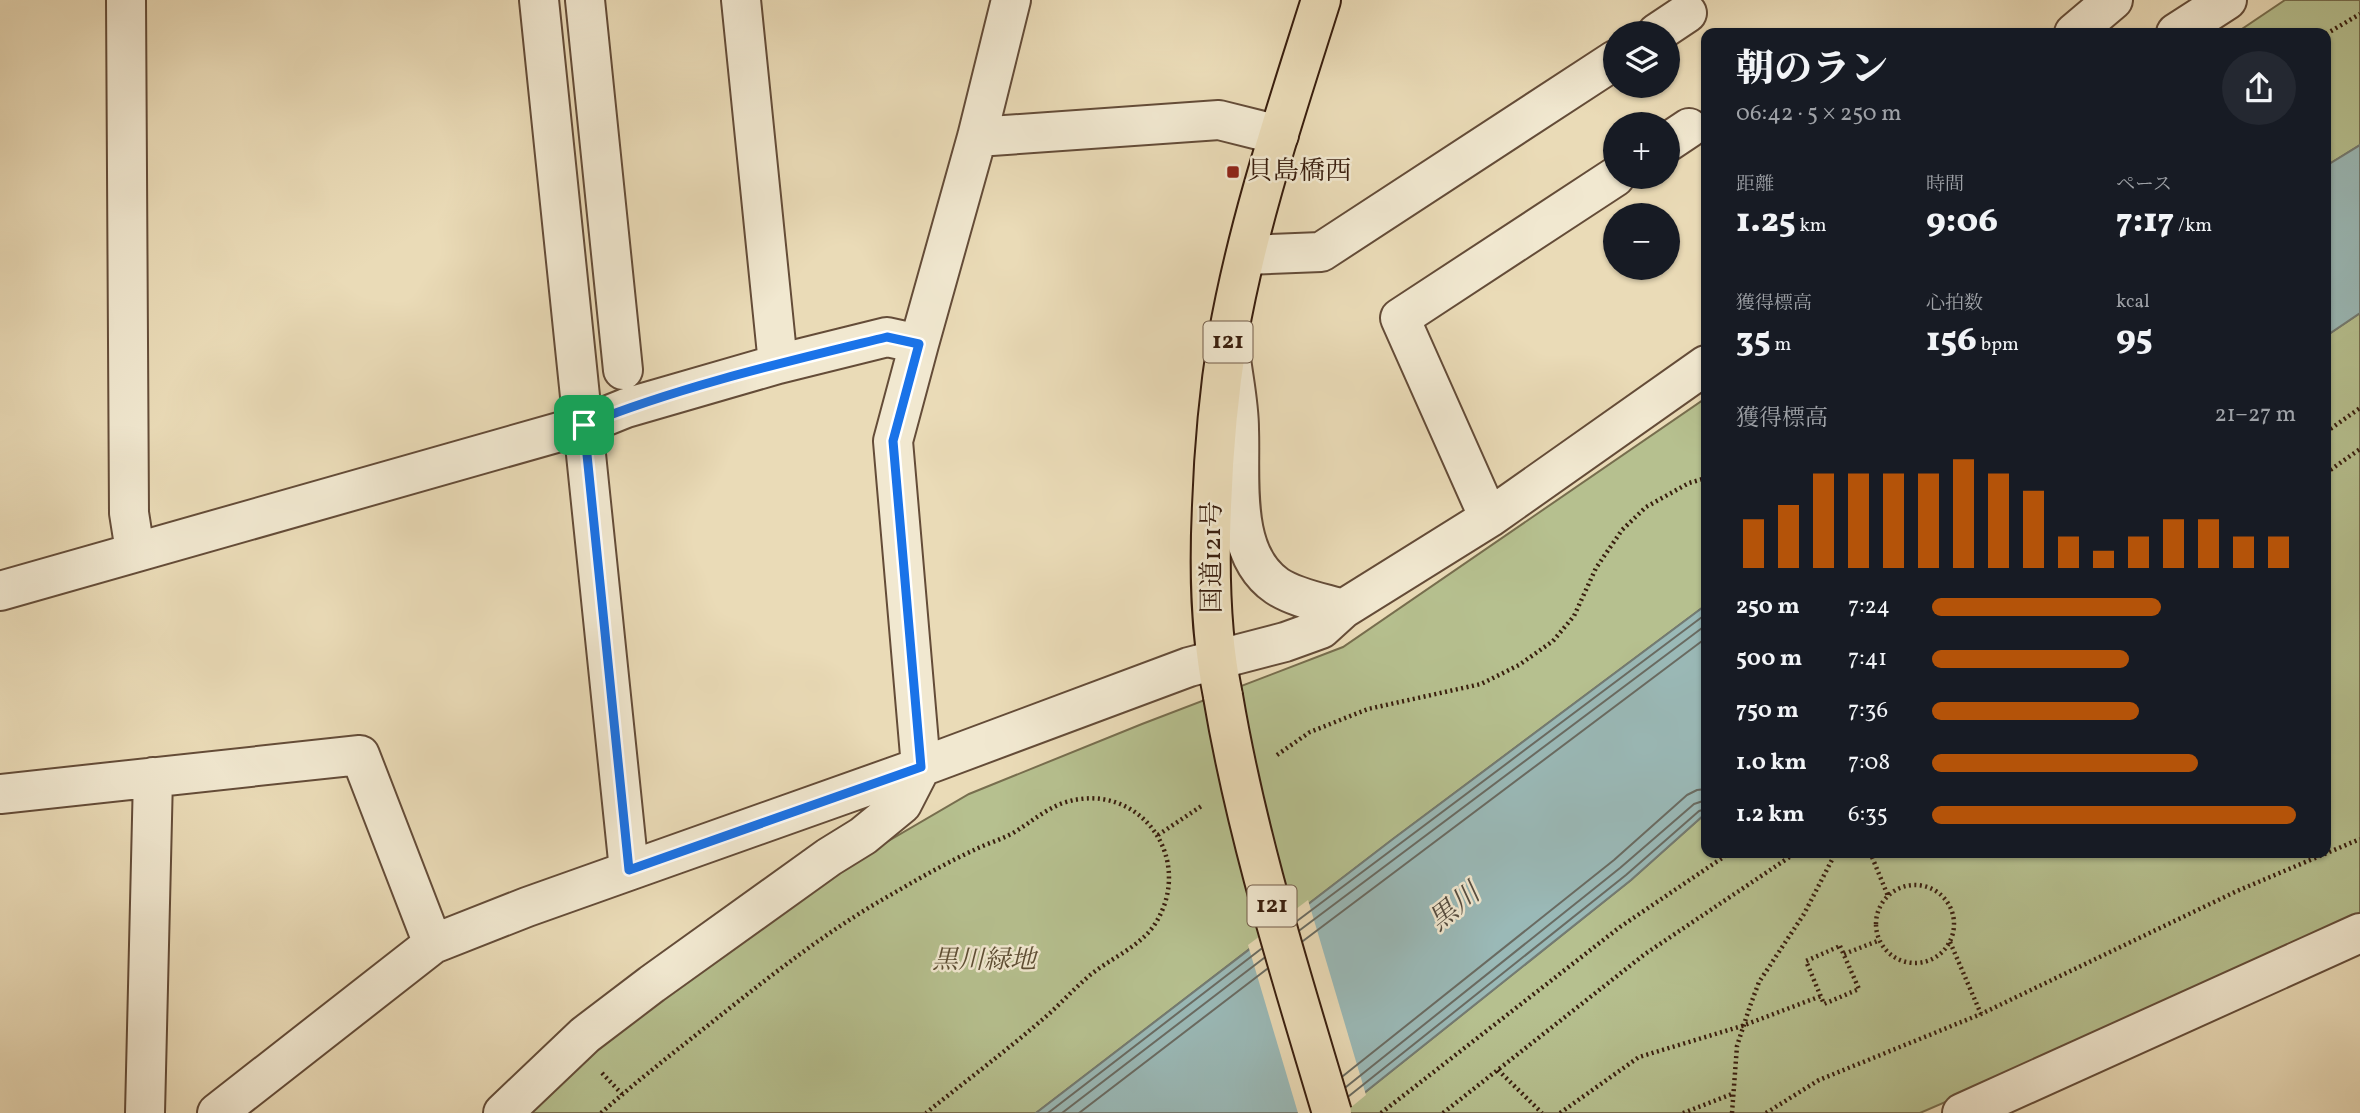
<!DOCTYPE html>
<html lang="ja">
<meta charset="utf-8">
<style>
:root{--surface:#171b24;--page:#242831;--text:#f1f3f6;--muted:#9ea1a6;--accent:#b45309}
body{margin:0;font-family:Vollkorn,"Noto Serif JP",serif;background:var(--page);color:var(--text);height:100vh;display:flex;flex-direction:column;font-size:26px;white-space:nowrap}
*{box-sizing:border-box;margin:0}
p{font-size:23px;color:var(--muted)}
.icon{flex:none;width:38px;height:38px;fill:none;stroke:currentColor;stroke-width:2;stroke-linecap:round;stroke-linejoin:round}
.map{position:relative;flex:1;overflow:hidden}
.side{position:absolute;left:1701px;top:28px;width:630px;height:830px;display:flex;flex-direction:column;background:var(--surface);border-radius:14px;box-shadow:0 2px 5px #0004}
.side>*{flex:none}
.tools{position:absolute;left:1603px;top:21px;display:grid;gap:14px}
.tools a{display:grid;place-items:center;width:77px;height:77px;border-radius:50%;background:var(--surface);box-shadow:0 2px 5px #0004;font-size:35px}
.pin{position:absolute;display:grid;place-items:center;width:60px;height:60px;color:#fff;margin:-30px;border-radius:14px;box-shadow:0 4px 10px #0006}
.round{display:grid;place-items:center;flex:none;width:74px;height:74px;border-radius:37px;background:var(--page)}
.overview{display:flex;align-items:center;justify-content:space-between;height:119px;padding:0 35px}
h1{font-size:38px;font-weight:800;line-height:52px}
.figures{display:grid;grid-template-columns:repeat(3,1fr);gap:10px;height:119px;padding:7px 35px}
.figures div{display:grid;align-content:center}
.figures b{font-size:35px;font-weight:800}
.figures small{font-size:19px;font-weight:400}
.figures p{font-size:19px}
.chart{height:196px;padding:14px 35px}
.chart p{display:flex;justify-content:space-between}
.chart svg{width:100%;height:126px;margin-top:7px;stroke:var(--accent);stroke-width:6}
ul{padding:0 35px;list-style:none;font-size:23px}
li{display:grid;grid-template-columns:112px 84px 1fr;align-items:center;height:52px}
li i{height:18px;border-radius:9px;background:var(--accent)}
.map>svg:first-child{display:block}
</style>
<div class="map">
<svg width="2360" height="1113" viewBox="0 0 2360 1113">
<rect width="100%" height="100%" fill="#eadbb7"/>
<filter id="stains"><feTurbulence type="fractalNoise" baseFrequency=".00286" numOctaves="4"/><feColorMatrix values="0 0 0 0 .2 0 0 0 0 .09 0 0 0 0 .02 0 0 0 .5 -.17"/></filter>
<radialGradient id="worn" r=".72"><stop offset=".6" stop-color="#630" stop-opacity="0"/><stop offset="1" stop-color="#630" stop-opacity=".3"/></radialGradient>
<path fill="#b6c08f" stroke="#776e4e" stroke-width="2" d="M2285 0H2360V145L2326 166V33H2236Z
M2360 313V917L2149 1014 1920 1113H1339L1631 880 1706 813V852H2326V336Z
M1706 398V605L1393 839 1036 1113H524L577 1064 813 885 969 794 1142 724 1343 647Z"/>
<path fill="#9ab9b7" stroke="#737b73" stroke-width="2" d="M2360 145V313L2326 336V166Z
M1706 605V813L1631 880 1339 1113H1036L1393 839Z"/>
<path fill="#eadbb7" d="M1308 900 1366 1095 1344 1113H1298L1248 945Z"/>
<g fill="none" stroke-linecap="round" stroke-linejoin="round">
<path stroke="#696b62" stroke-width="2" d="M1297 921 1706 614
M1300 930 1706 625
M1303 941 1706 638
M1343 1076 1614 860 1687 795 1697 790 1706 789
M1346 1087 1620 868 1694 804 1706 800
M1349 1096 1626 875 1699 811 1706 809
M1048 1113 1261 949
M1062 1113 1264 958
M1079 1113 1267 969"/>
<defs>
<path id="street" d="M126 0 129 513 135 551
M539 0 629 870
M585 0 623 370
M741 0 778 364
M1657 33 1687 13
M2074 33 2113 0
M2176 33 2227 0
M977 137 1219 120 1279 135
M1668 142 1689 128
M1246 255 1321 252 1615 60
M1231 359C1234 382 1239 406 1239 429 1241 478 1230 554 1277 586 1295 598 1323 603 1343 609
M1489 518 1400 318 1615 177
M0 591 584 425 626 408 778 364 887 337 919 344 977 137 1011 0
M0 794 360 755 433 944
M145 1113 153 777
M217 1113 433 944 527 907 921 767 1189 667 1285 642 1321 629 1343 609 1489 518 1706 365
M503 1113 585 1035 652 984 829 857 863 836 902 804 921 767 893 441 919 344
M1962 1113 2360 933"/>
<path id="highway" d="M1223 696C1210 633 1209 570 1212 506 1214 449 1219 393 1228 337 1248 223 1286 111 1321 0"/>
</defs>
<use href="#street" stroke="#644c38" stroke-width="42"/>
<use href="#highway" stroke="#381d0d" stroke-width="42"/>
<path stroke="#381d0d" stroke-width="4.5" stroke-dasharray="2 3.5" stroke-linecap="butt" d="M2326 34 2360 14
M2326 432 2360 408
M2326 473 2360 449
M1277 755 1310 732 1368 709 1481 684 1519 665 1553 641 1574 616 1596 568 1622 530 1646 507 1689 483 1706 478
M1158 835 1203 805
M1870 852 1888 896
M1876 924a39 39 0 1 1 78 0a39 39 0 1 1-78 0Z
M1950 942 1981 1014
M1840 946 1859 989 1824 1004 1806 961Z
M1844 954 1880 940
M1498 1070 1542 1113
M602 1073 622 1094
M601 1113C638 1080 677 1050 716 1019 769 977 822 935 880 901 911 883 942 865 974 850 986 844 1000 840 1013 833 1030 823 1044 810 1063 803 1138 778 1197 858 1155 924 1140 947 1109 959 1089 976 1075 988 1063 1001 1050 1013 1010 1048 967 1080 926 1113
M1381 1113 1620 927 1731 852
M1443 1113 1645 954 1797 852
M1560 1113 1639 1057 1742 1026 1821 996
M1683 1113 1732 1094
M1732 1113 1737 1046 1750 1006 1759 982 1804 914 1836 852
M1766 1113 1819 1080 1981 1014 2237 891 2360 839"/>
<use href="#street" stroke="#f1e8d0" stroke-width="38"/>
<use href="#highway" stroke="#eadbb7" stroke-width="38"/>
<defs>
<path id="highway-bridge" d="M1223 696C1247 838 1291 975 1332 1113"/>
</defs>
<use href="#highway-bridge" stroke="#381d0d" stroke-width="42" stroke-linecap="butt"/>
<use href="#highway-bridge" stroke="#eadbb7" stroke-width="38"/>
</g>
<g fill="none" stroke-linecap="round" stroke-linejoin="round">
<defs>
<path id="route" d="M887 337 919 344 893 441 921 767 629 870 584 425C681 386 785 362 887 337Z"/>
</defs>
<use href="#route" stroke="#fff" stroke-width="14"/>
<use href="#route" stroke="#1a73e8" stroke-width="9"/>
</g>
<rect fill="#8f2418" stroke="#f1e8d0" stroke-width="2.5" x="1226" y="165" width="14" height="14" rx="3.5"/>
<g text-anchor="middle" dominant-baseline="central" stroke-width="5" stroke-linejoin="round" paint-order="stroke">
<g fill="#f1e8d0" stroke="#705a48" stroke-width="2">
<rect x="1203.5" y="321.5" width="49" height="41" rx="5"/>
<rect x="1247.5" y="885.5" width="49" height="41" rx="5"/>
</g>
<g font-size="24" font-weight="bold" fill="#381d0d">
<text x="1228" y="342">121</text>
<text x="1272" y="906">121</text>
</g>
<g font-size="26" fill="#381d0d" stroke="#f1e8d0" text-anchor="start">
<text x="1247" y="172">貝島橋西</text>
</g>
<g font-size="26" fill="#381d0d" stroke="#f1e8d0">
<text transform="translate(1213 557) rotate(-90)">国道121号</text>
</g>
<g font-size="26" font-style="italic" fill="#5e4e34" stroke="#f1e8d0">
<text x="984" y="961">黒川緑地</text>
</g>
<g font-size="28" font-style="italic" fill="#554c40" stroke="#f1e8d0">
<text transform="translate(1455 908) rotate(-39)">黒川</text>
</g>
</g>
<rect width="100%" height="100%" filter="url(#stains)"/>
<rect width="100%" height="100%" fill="url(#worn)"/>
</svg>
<div class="tools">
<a><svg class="icon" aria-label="layers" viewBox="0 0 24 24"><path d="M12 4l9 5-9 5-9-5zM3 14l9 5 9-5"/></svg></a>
<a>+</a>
<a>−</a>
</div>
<div class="pin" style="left:584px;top:425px;background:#1e9e55"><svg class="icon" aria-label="arrive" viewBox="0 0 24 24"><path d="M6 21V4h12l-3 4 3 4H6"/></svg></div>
<section class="side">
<div class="overview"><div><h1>朝のラン</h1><p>06:42 · 5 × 250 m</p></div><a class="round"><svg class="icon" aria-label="share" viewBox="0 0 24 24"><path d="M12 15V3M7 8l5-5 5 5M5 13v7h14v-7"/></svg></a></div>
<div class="figures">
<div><p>距離</p><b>1.25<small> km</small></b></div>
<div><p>時間</p><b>9:06</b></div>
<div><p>ペース</p><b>7:17<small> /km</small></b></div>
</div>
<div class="figures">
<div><p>獲得標高</p><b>35<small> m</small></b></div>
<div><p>心拍数</p><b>156<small> bpm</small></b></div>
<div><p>kcal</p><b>95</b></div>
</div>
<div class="chart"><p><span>獲得標高</span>21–27 m</p>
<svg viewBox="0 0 160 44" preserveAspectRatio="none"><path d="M5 44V27M15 44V22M25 44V11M35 44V11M45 44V11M55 44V11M65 44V6M75 44V11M85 44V17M95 44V33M105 44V38M115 44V33M125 44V27M135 44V27M145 44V33M155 44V33"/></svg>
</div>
<ul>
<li><b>250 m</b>7:24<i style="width:63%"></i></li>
<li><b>500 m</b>7:41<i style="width:54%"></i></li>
<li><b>750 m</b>7:36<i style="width:57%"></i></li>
<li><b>1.0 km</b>7:08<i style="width:73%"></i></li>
<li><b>1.2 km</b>6:35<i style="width:100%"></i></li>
</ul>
</section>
</div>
